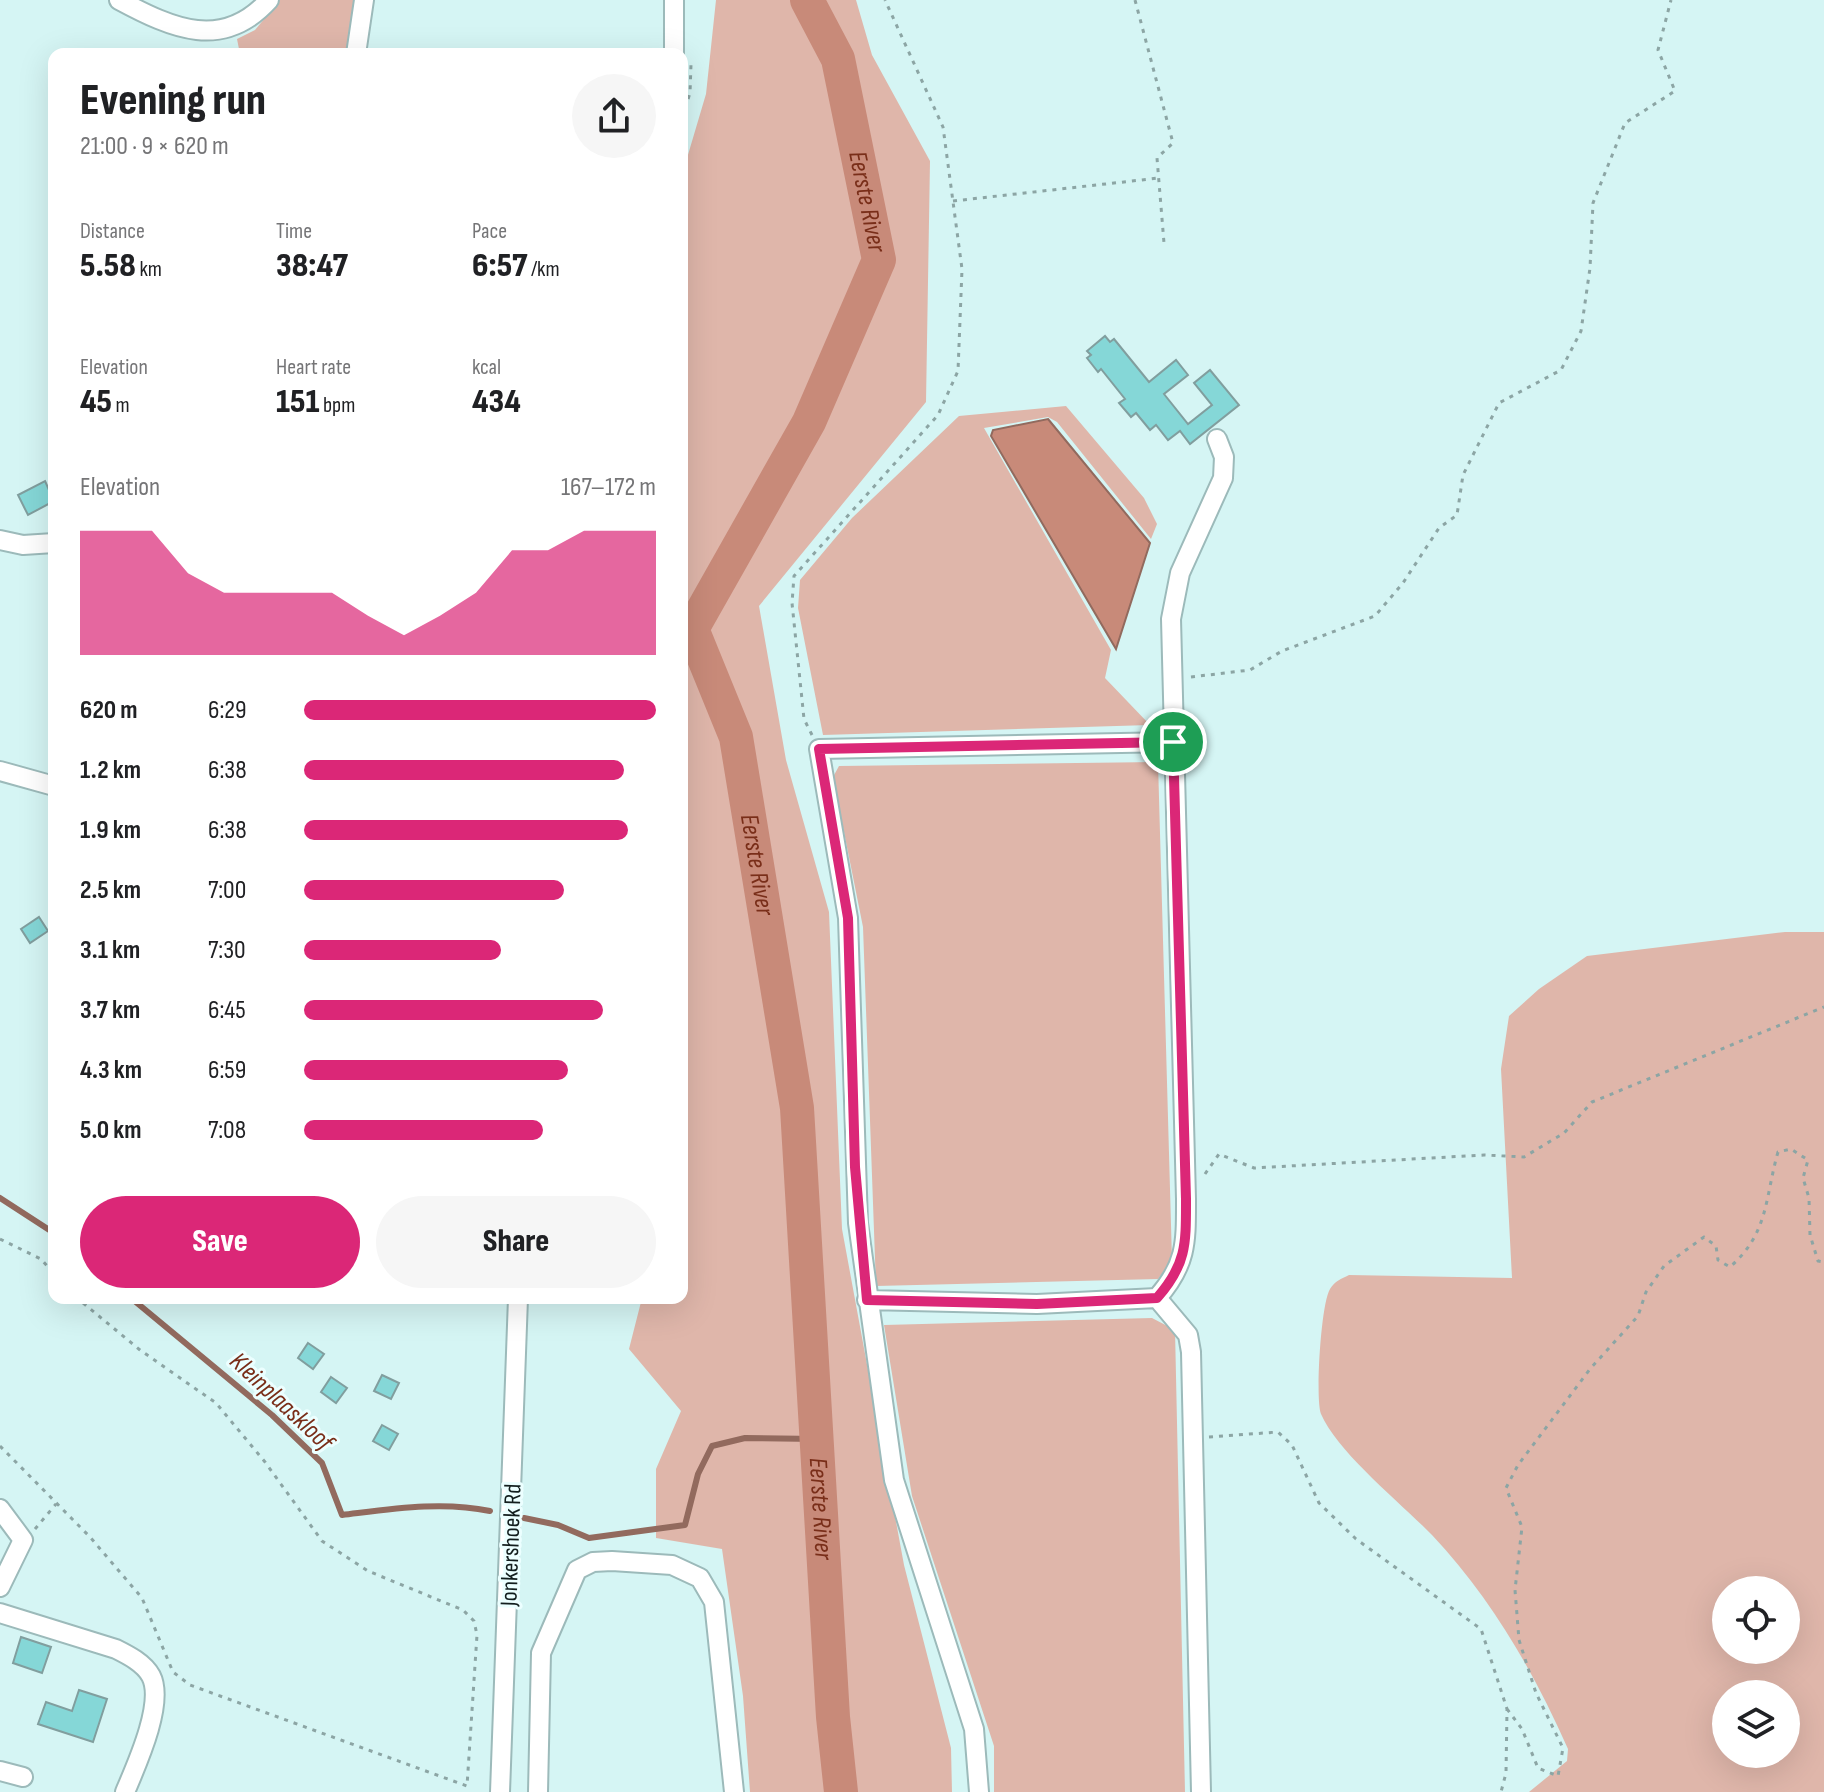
<!DOCTYPE html>
<meta charset="utf-8">
<style>
:root{--surface:#fff;--page:#f6f6f6;--text:#202124;--muted:#757577;--accent:#db2777}
body{margin:0;font-family:"Sofia Sans Condensed",sans-serif;background:var(--page);color:var(--text);height:100vh;display:flex;flex-direction:column;font-size:30px;white-space:nowrap}
*{box-sizing:border-box;margin:0}
p{font-size:26px;color:var(--muted)}
.icon{flex:none;width:44px;height:44px;fill:none;stroke:currentColor;stroke-width:2;stroke-linecap:round;stroke-linejoin:round}
.map{position:relative;flex:1;overflow:hidden}
.drawer{position:absolute;left:48px;top:48px;width:640px;height:1256px;display:flex;flex-direction:column;background:var(--surface);border-radius:16px;box-shadow:0 8px 32px #0002}
.drawer>*{flex:none}
.fabs{position:absolute;left:1712px;top:1576px;display:grid;gap:16px}
.fabs a{display:grid;place-items:center;width:88px;height:88px;border-radius:50%;background:var(--surface);box-shadow:0 8px 32px #0002;font-size:40px}
.pin{position:absolute;display:grid;place-items:center;width:68px;height:68px;color:#fff;margin:-34px;border:4px solid #fff;border-radius:50%;box-shadow:0 2px 8px #0007}
.round{display:grid;place-items:center;flex:none;width:84px;height:84px;border-radius:42px;background:var(--page)}
.headline{display:flex;align-items:center;justify-content:space-between;height:136px;padding:0 32px}
h1{font-size:44px;font-weight:800;line-height:60px}
.figures{display:grid;grid-template-columns:repeat(3,1fr);gap:12px;height:136px;padding:8px 32px}
.figures div{display:grid;align-content:center}
.figures b{font-size:34px;font-weight:800}
.figures small{font-size:22px;font-weight:400}
.figures p{font-size:22px}
.chart{height:224px;padding:16px 32px}
.chart p{display:flex;justify-content:space-between}
.chart svg{width:100%;height:144px;margin-top:8px;fill:var(--accent);opacity:.7}
.cta{display:flex;gap:16px;margin-top:auto;padding:16px 32px}
.cta a{flex:1;height:92px;border-radius:48px;background:var(--accent);color:#fff;font-size:32px;font-weight:800;line-height:92px;text-align:center}
.cta a+a{background:var(--page);color:var(--text)}
ul{padding:0 32px;list-style:none;font-size:26px}
li{display:grid;grid-template-columns:128px 96px 1fr;align-items:center;height:60px}
li i{height:20px;border-radius:10px;background:var(--accent)}
.map>svg:first-child{display:block}
</style>
<div class="map">
<svg width="1824" height="1792" viewBox="0 0 1824 1792">
<rect width="100%" height="100%" fill="#d5f5f4"/>
<path fill="#dfb6aa" fill-rule="evenodd" d="M280 0H354L347 54H240L237 39 255 30Z
M716 0H856L872 55 930 161 926 402 759 606 786 760 829 912 842 1229 904 1565 951 1748 952 1792H750L743 1696 722 1549 656 1538V1469L681 1411 629 1349 642 1298H682V175L706 94Z
M1066 406 1144 498 1157 524 1151 539 1057 422 1048 417 984 428 1111 650 1105 678 1150 725 823 735 798 608 800 580 852 518 959 416Z
M1158 762 1172 1260 1158 1279 876 1286 863 927 833 777 839 766Z
M1785 932H1824V1792H1529L1567 1761 1568 1749C1533 1670 1491 1598 1432 1535 1401 1503 1338 1453 1321 1414 1315 1399 1321 1303 1330 1289 1335 1281 1341 1279 1349 1275L1512 1278 1501 1069 1509 1016 1539 989 1587 956ZM1726 1590H1786V1650H1726ZM1726 1694H1786V1754H1726Z
M1152 1318 1175 1330 1185 1792H994V1746L912 1496 884 1325Z"/>
<path fill="#c88a79" stroke="#926a5e" stroke-width="2" d="M1048 419 1150 543 1116 649 991 436 993 430Z"/>
<g fill="none" stroke-linecap="round" stroke-linejoin="round">
<path stroke="#926a5e" stroke-width="6" d="M0 1198 54 1233
M131 1298 272 1415 322 1463 342 1515C392 1509 441 1501 490 1511
M524 1518 558 1525 589 1538 685 1525 698 1474 712 1446 745 1438 817 1439"/>
<path stroke="#c88a79" stroke-width="34" id="s1" d="M807 0 838 59 879 260 809 422 692 629 736 737 797 1108 833 1717 841 1792"/>
</g>
<path fill="#85d7d7" stroke="#819e9e" stroke-width="2" d="M1105 336 1110 342 1114 339 1149 382 1176 360 1188 375 1164 394 1188 424 1212 405 1194 383 1210 370 1239 405 1190 444 1180 431 1168 440 1156 425 1150 430 1136 413 1131 417 1119 403 1125 399 1101 369 1098 372 1087 358 1091 355 1087 351Z
M45 481 54 501 28 515 18 495Z
M39 917 48 931 30 943 21 929Z
M308 1343 324 1354 313 1369 298 1358Z
M382 1375 399 1383 391 1399 374 1391Z
M331 1377 347 1388 336 1403 321 1392Z
M382 1425 398 1434 389 1450 373 1441Z
M21 1637 51 1647 42 1673 13 1663Z
M79 1690 107 1699 93 1742 38 1724 46 1702 72 1711Z"/>
<g fill="none" stroke-linecap="round" stroke-linejoin="round">
<defs>
<path id="minor" d="M119 0C173 29 223 51 269 0
M356 54 364 0
M674 54V0
M0 540 23 545 54 543
M0 771 54 786
M1157 1298 1188 1335 1191 1352 1201 1792
M867 1300 1037 1304 1157 1298C1187 1264 1186 1242 1186 1199L1171 619 1180 573 1223 478 1224 457 1217 439
M0 1509 23 1540 0 1587
M0 1613 116 1649C128 1655 144 1663 151 1676 165 1703 136 1766 125 1792
M0 1771 23 1777
M500 1792 518 1298
M538 1792 541 1653 577 1570 593 1562 612 1561 672 1565 700 1578 714 1602 734 1792
M979 1792 974 1729 894 1480 858 1223 848 918 819 749 1173 742"/>
</defs>
<use href="#minor" stroke="#9cbaba" stroke-width="22"/>
<path stroke="#8ca5a4" stroke-width="3" stroke-dasharray="4 6" stroke-linecap="butt" d="M1135 0 1173 143 1157 158 1164 243
M682 118 690 93 691 64
M953 201 1159 178
M1191 677 1250 670 1282 651 1375 616 1403 583 1439 528 1457 515 1463 475 1499 403 1561 370 1581 331 1590 268 1593 203 1625 123 1675 91 1658 50 1671 0
M812 735 804 719 792 603 794 576 938 415 958 371 962 269 943 127 885 0
M1205 1174 1219 1154 1254 1168 1484 1155 1524 1157 1564 1133 1592 1102 1824 1007
M0 1239 41 1259 54 1274
M1209 1437 1278 1432 1292 1445 1319 1503 1356 1539 1481 1629 1507 1709 1506 1773 1501 1792
M0 1446 90 1537 142 1598 173 1672 190 1685 467 1786 477 1635 474 1621 463 1610 368 1571 322 1541 265 1462 216 1403 140 1350 77 1298
M35 1529 56 1504
M1507 1709 1522 1729 1538 1768 1558 1776 1563 1748 1536 1693 1519 1640 1515 1590 1522 1527 1506 1488 1518 1465 1590 1369 1638 1316 1646 1292 1664 1266 1704 1237 1716 1246 1718 1260 1730 1267C1769 1233 1765 1197 1778 1152L1791 1149 1808 1160 1803 1178 1809 1198 1810 1235 1818 1261 1824 1262"/>
<use href="#minor" stroke="#fff" stroke-width="18"/>
</g>
<g fill="none" stroke-linecap="round" stroke-linejoin="round">
<defs>
<path id="route" d="M1173 742 1186 1199C1186 1243 1187 1264 1157 1298L1037 1304 867 1300 855 1167 848 918 819 749Z"/>
</defs>
<use href="#route" stroke="#fff" stroke-width="16"/>
<use href="#route" stroke="#db2777" stroke-width="10"/>
</g>
<g text-anchor="middle" dominant-baseline="central" stroke-width="6" stroke-linejoin="round" paint-order="stroke">
<g font-size="24" fill="#131e1e" stroke="#ecffff">
<text transform="translate(511 1545) rotate(-88)">Jonkershoek Rd</text>
</g>
<g font-size="26" font-style="italic" fill="#792e19" stroke="#ecffff">
<text stroke="none"><textPath href="#s1" startOffset="212">Eerste River</textPath></text>
<text stroke="none"><textPath href="#s1" startOffset="932">Eerste River</textPath></text>
<text transform="translate(281 1402) rotate(43)">Kleinplaaskloof</text>
<text stroke="none"><textPath href="#s1" startOffset="1580">Eerste River</textPath></text>
</g>
</g>
</svg>
<div class="fabs">
<a><svg class="icon" aria-label="locate" viewBox="0 0 24 24"><circle cx="12" cy="12" r="6"/><path d="M12 2v4M12 18v4M2 12h4M18 12h4"/></svg></a>
<a><svg class="icon" aria-label="layers" viewBox="0 0 24 24"><path d="M12 4l9 5-9 5-9-5zM3 14l9 5 9-5"/></svg></a>
</div>
<div class="pin" style="left:1173px;top:742px;background:#1e9e55"><svg class="icon" aria-label="arrive" viewBox="0 0 24 24"><path d="M6 21V4h12l-3 4 3 4H6"/></svg></div>
<section class="drawer">
<div class="headline"><div><h1>Evening run</h1><p>21:00 · 9 × 620 m</p></div><a class="round"><svg class="icon" aria-label="share" viewBox="0 0 24 24"><path d="M12 15V3M7 8l5-5 5 5M5 13v7h14v-7"/></svg></a></div>
<div class="figures">
<div><p>Distance</p><b>5.58<small> km</small></b></div>
<div><p>Time</p><b>38:47</b></div>
<div><p>Pace</p><b>6:57<small> /km</small></b></div>
</div>
<div class="figures">
<div><p>Elevation</p><b>45<small> m</small></b></div>
<div><p>Heart rate</p><b>151<small> bpm</small></b></div>
<div><p>kcal</p><b>434</b></div>
</div>
<div class="chart"><p><span>Elevation</span>167–172 m</p>
<svg viewBox="0 0 160 44" preserveAspectRatio="none"><path d="M0 44V6L10 6L20 6L30 19L40 25L50 25L60 25L70 25L80 32L90 38L100 32L110 25L120 12L130 12L140 6L150 6L160 6V44z"/></svg>
</div>
<ul>
<li><b>620 m</b>6:29<i style="width:100%"></i></li>
<li><b>1.2 km</b>6:38<i style="width:91%"></i></li>
<li><b>1.9 km</b>6:38<i style="width:92%"></i></li>
<li><b>2.5 km</b>7:00<i style="width:74%"></i></li>
<li><b>3.1 km</b>7:30<i style="width:56%"></i></li>
<li><b>3.7 km</b>6:45<i style="width:85%"></i></li>
<li><b>4.3 km</b>6:59<i style="width:75%"></i></li>
<li><b>5.0 km</b>7:08<i style="width:68%"></i></li>
</ul>
<div class="cta"><a>Save</a><a>Share</a></div>
</section>
</div>
